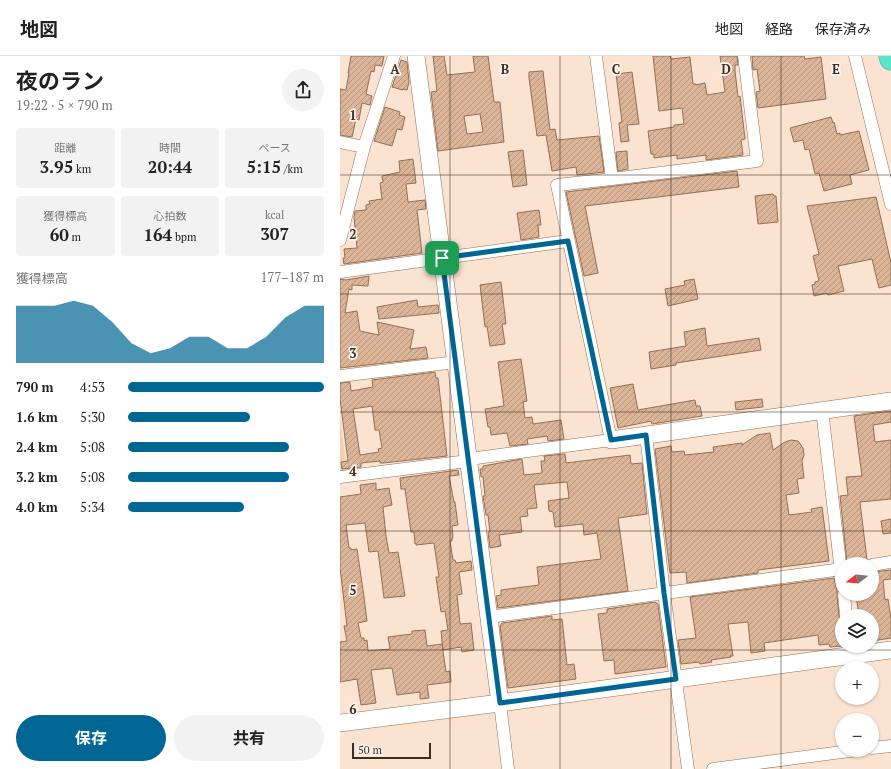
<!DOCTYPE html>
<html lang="ja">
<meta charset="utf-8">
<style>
:root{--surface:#fff;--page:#f2f2f2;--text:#222;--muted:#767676;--line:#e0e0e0;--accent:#006694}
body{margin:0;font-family:"PT Serif","Noto Sans JP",serif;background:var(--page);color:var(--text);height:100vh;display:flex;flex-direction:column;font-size:15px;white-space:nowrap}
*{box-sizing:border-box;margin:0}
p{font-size:13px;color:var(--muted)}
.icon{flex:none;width:22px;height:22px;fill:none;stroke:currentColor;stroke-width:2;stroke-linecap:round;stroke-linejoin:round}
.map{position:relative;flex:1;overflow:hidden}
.details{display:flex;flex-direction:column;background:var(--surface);width:340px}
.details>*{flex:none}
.needle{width:26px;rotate:254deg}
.controls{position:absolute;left:495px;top:501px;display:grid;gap:8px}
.controls a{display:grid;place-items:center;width:44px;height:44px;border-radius:50%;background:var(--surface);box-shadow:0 1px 3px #0004;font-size:20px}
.scale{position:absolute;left:12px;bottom:10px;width:79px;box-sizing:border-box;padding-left:4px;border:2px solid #3d2e22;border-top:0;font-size:11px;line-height:14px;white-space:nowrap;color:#3d2e22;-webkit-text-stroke:3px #fcf3ed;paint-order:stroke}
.pin{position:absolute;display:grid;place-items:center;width:34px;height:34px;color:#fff;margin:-17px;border-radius:8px;box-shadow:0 2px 6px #0006}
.round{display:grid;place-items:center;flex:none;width:42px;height:42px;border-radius:21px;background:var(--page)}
.head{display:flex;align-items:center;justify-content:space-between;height:68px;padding:0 16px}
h1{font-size:22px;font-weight:700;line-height:30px}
.stats{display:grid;grid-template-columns:repeat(3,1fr);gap:6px;height:68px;padding:4px 16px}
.stats div{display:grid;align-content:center;border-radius:4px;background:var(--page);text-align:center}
.stats b{font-size:17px;font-weight:700}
.stats small{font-size:11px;font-weight:400}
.stats p{font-size:11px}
.chart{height:112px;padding:8px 16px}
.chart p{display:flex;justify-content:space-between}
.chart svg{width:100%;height:72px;margin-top:4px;fill:var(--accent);opacity:.7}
.action{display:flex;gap:8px;margin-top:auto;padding:8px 16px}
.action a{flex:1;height:46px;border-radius:24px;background:var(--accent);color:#fff;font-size:16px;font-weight:700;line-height:46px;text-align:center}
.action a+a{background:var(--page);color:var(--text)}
ul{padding:0 16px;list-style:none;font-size:13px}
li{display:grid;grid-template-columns:64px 48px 1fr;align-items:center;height:30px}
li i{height:10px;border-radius:5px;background:var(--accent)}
header{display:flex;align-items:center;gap:24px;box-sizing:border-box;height:56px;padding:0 20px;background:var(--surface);border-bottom:1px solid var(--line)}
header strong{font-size:19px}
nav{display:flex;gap:22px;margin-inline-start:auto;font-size:14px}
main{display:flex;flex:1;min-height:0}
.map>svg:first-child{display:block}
</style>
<header>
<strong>地図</strong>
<nav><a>地図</a><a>経路</a><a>保存済み</a></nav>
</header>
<main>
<section class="details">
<div class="head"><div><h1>夜のラン</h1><p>19:22 · 5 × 790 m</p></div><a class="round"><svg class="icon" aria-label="share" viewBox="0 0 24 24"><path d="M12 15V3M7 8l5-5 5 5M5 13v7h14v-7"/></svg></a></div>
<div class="stats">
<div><p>距離</p><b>3.95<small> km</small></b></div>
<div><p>時間</p><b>20:44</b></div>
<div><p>ペース</p><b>5:15<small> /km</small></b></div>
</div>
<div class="stats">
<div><p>獲得標高</p><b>60<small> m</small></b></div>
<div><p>心拍数</p><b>164<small> bpm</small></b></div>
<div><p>kcal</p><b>307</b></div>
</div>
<div class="chart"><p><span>獲得標高</span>177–187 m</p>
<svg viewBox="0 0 160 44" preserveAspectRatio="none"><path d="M0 44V9L10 9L20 9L30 6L40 9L50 19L60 32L70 38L80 35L90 28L100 28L110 35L120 35L130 28L140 16L150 9L160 9V44z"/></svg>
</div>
<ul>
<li><b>790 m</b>4:53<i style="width:100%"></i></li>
<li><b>1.6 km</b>5:30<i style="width:62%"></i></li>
<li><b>2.4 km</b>5:08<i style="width:82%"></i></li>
<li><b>3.2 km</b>5:08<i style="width:82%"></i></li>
<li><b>4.0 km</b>5:34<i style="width:59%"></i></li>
</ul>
<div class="action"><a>保存</a><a>共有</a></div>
</section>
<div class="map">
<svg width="551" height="713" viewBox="0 0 551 713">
<defs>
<pattern id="building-hatch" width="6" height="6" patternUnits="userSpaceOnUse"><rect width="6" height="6" fill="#dcb599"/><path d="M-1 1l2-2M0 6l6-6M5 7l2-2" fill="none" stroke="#b4947c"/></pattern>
</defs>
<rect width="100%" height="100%" fill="#fbe3d1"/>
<path fill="#f6ceb0" d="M0 361 7 415 0 416Z"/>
<path fill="url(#building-hatch)" stroke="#926f54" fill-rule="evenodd" d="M11 0H44L42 10 35 9 34 16 31 15 26 38 32 40 30 49 22 47 19 64 16 63 12 81 0 79V33L6 34 9 17H8Z
M93 0H104L107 19 135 16 133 0H148L154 46H160L164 86 98 95 91 36 97 35ZM140 58 143 76 127 78 124 60Z
M313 0H330L331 3 350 1 353 28H356V29L365 27 367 39 385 36 380 0H397L398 9H395V15L398 41 400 40 405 83 401 84 403 99 366 104V99L337 103V99L314 102V98H311L308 75 334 71V69L344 68 342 52 319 55Z
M412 0H464L465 3 481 1 486 43 418 52 416 36 420 35 417 13 413 14Z
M61 4 67 6 69 26 67 34 63 33V34L52 31Z
M201 15H203L210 74 215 73 217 84 259 80 264 116 237 119 236 111 212 115 206 79 197 80 189 22V16Z
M292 16 299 68 287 69 289 85 281 86 279 67 282 66 276 18Z
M45 51 60 56 59 59 65 61 62 74 57 73 52 90 34 85Z
M491 61 493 67 494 66 497 78 500 77V79L519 75 529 114 510 119 512 128 484 135 479 117 475 118 469 93 465 94 463 84 454 86 450 72Z
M183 94 187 129 173 131 168 96Z
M287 95 288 113 278 115 276 96Z
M73 103 76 127 66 128 68 146 85 144 86 153 77 154 82 197 4 208 3 202H5L4 193 17 192 14 161 15 155 26 154V149L30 148 29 145 42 143 40 127 43 126 42 120 60 116 59 105Z
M397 115 399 131 245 150 258 217 244 220 226 136Z
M433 138 434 140H436L438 166 418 168 415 140Z
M536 141 551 207V229L539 232 532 203 498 210 504 235 488 239 487 237 474 240 472 229 475 228V226L479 225 473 200 479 198 467 150Z
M199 154 201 169H198L199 181 181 184 177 157Z
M29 220 28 230 12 229V234L9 233 5 257 17 255 20 275 39 279 37 266 74 274 70 293 86 291 88 302 0 312V223L6 224Z
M354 223 358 243 328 250 325 233 345 229 344 225Z
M161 226 166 268H162L165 288 150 290 147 270 145 271 140 229Z
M77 244 78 251 98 249 99 257 39 263 37 251Z
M365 272 367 290 419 282 421 294 336 307V309L311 313 309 296 346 290 344 276Z
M181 303 187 345 183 346 185 362 192 361 193 368 221 364 224 383 208 385 207 380 187 383 188 388 170 390 167 377 151 379 150 371H148L145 353 164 350 158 306Z
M95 316 96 322H98L107 400 43 407H40V405L21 407V411L2 413 1 406 8 405 0 343V327L10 326 11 335 33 331 32 324ZM32 350 35 374H39L42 392 38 393 39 396 20 399 13 353Z
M293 328 298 354 355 344 356 350H360L362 360 312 368 311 365 278 372 270 332Z
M422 343 423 351 396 354 395 346Z
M551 355V366L533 369 535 386 551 384V443L520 446 527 504 525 507 519 508 518 506H507L500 440 508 439 506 421 522 420 514 360Z
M430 377 433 394 445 386 451 384 458 385 463 392 464 399 462 405 464 422 457 423 459 437 446 439 449 459 472 456 471 453 482 451 489 505 418 514V517L347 527 346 516 330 517 315 393 331 390 332 396 344 395 345 399 374 396 373 391 402 387V389L417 379Z
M225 398 226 407 290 399 291 408 302 407 307 458 278 462 288 535 158 552 156 540 161 539V534L199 529 197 511 261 503 257 477 244 479 243 468 215 471 213 456 209 455 208 445 229 442 227 426 194 429 197 452 187 453 188 460 180 461 182 476 159 479 161 490 150 492 148 476H150L148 459H146L143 440H145L143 421H141L140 413H143V410L182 403 184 419 202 417 201 405H205L204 400Z
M118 414 119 419 109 420 114 446H115L118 469 112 470 113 482H112V485H110L113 504H115L116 507 131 505 132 514 119 516 122 538 117 539 120 568 131 567 134 594 122 596 121 591 103 594 101 575 108 574 105 555 101 556 96 521H99L94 487 76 489V487L75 488 74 476H71L65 433H61L60 422Z
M36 427V434L49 432 52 449 43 451 46 480 49 497 58 496 65 540 44 542 38 495 29 496 25 467 6 469 9 492H11V494L17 493 24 541 27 565 18 567 21 582H24V585L27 584 28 595 50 593 48 581 72 578V575L85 574 87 590 102 588 106 616 110 615 111 626 87 629 89 642 80 643V636L57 639 52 612 31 614 36 647 21 649 17 623 0 626V586L7 585 4 570H7L0 512V441L21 438 20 429Z
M551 463V477L543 478 541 465Z
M551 514V523L543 524 545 544 548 543 551 563V582L532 585V560H519L516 538H532V516Z
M494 522 497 535V539L499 561 502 569V590L490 591 489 588 479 589 478 579 424 587 425 595 411 597 408 566 388 568 393 600H390L391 601 371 604 372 606 360 608 359 606 341 608 338 584 356 582 350 541Z
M315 546 318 548 326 611 275 618 274 604 264 605 258 558 267 557V553Z
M212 560V564L222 563 227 609 234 608 236 623 168 632 160 570 162 567Z"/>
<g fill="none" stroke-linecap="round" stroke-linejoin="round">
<defs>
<path id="street" d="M256 0 272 123 417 105 404 0
M515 0 551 148
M0 86 24 91
M0 184 24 91 54 0
M0 216 228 185
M0 320 116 306
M482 354 502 524
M306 379 324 537 348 713
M0 421 120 406 129 403 271 384 217 129 272 123
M532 509 551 506
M504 538 506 560
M149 561 502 513
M160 647 168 713
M532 692 551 690
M373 713 517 694"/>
<path id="secondary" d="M76 0 160 647
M271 384 551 345
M0 667 160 647 551 594"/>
<path id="highway" d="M550 0 551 3"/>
</defs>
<use href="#street" stroke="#916e53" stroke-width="13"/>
<use href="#secondary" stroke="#916e53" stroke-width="18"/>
<use href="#highway" stroke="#4fa58f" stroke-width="23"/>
<use href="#street" stroke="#fff" stroke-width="12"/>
<use href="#secondary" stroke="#fff" stroke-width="17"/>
<use href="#highway" stroke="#59e5ca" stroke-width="22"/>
</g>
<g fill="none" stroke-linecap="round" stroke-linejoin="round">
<defs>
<path id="route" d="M228 185 271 384 306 379 324 537 336 623 160 647 102 202Z"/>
</defs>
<use href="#route" stroke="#fff" stroke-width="8"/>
<use href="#route" stroke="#006694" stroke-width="5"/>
</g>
<path fill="none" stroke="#3d2e22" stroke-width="1" stroke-opacity="0.55" d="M110 0V713M220 0V713M331 0V713M441 0V713M0 119H551M0 238H551M0 356H551M0 475H551M0 594H551"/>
<g font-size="13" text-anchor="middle" font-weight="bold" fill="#3d2e22" stroke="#fcf3ed" stroke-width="3.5" stroke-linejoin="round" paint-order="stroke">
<text x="55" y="18">A</text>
<text x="165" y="18">B</text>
<text x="276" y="18">C</text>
<text x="386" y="18">D</text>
<text x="496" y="18">E</text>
<text x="13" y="64">1</text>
<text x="13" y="183">2</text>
<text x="13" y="302">3</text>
<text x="13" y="420">4</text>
<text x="13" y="539">5</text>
<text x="13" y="658">6</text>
</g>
</svg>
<div class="controls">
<a><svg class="needle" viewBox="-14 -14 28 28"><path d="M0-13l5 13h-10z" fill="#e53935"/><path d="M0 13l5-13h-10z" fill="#767676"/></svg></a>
<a><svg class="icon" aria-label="layers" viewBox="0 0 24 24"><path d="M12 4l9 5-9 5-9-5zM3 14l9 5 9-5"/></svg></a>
<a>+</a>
<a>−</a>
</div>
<div class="scale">50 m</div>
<div class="pin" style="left:102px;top:202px;background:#1e9e55"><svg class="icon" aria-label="arrive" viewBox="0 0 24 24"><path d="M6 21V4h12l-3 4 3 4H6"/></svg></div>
</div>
</main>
